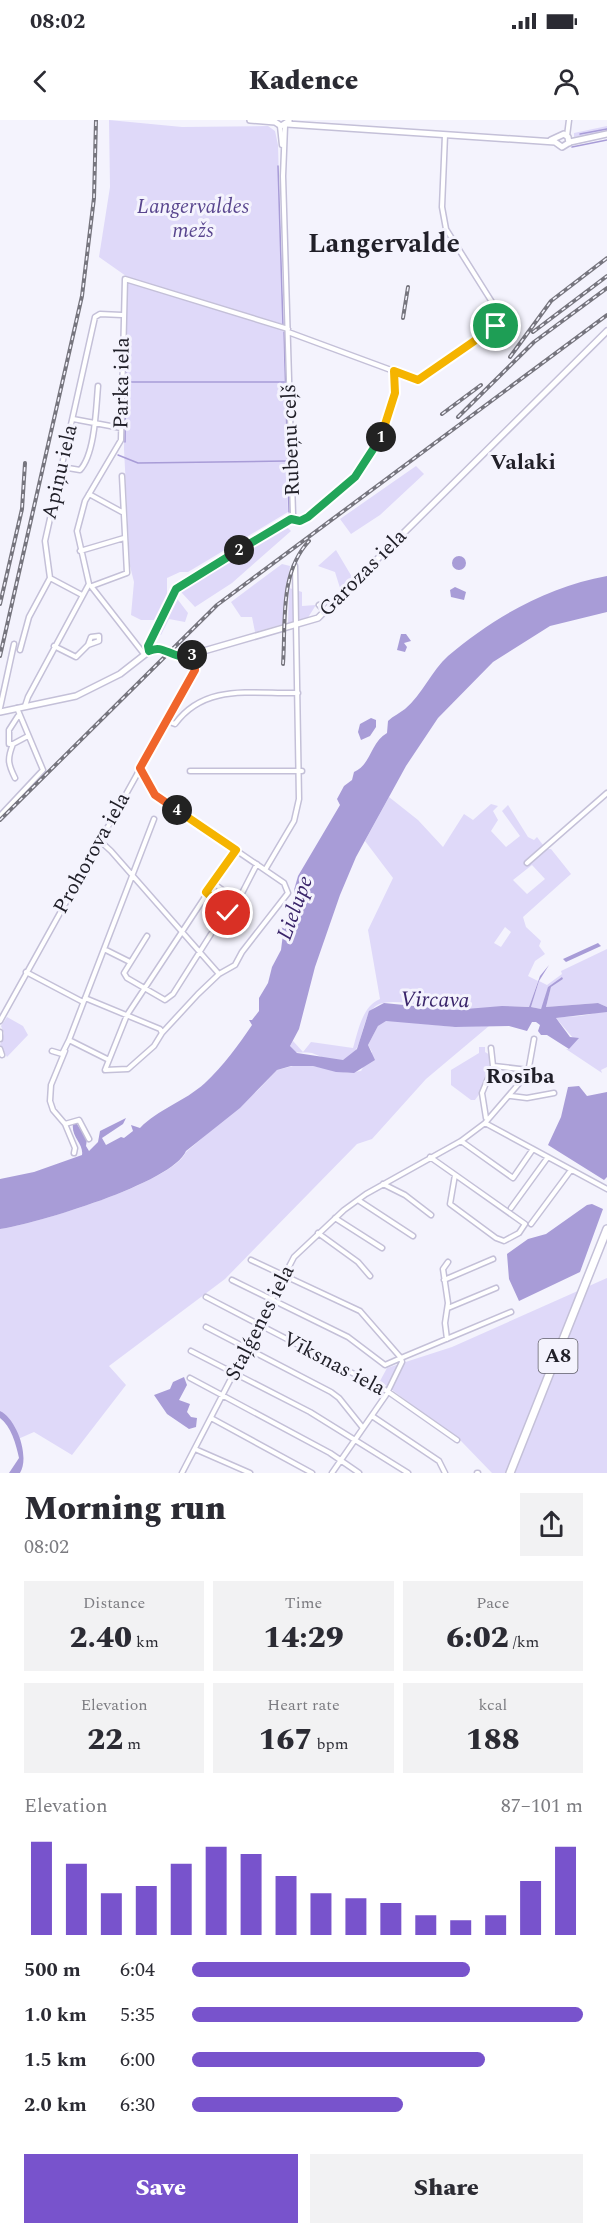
<!DOCTYPE html>
<meta charset="utf-8">
<style>
:root{--surface:#fff;--page:#f2f2f3;--text:#2b2b33;--muted:#7c7c81;--accent:#7853cc}
body{margin:0;font-family:Spectral,serif;background:var(--page);color:var(--text);height:100vh;display:flex;flex-direction:column;font-size:22px;white-space:nowrap}
*{box-sizing:border-box;margin:0}
p{font-size:20px;color:var(--muted)}
.icon{flex:none;width:33px;height:33px;fill:none;stroke:currentColor;stroke-width:2;stroke-linecap:round;stroke-linejoin:round}
.map{position:relative;height:1353px;overflow:hidden}
.panel{display:flex;flex-direction:column;background:var(--surface);flex:1}
.panel>*{flex:none}
.pin{position:absolute;display:grid;place-items:center;width:51px;height:51px;color:#fff;margin:-26px;border:3px solid #fff;border-radius:50%;box-shadow:0 2px 6px #0007}
.km{position:absolute;width:30px;height:30px;margin:-15px;border-radius:50%;background:#222;color:#fff;font-size:16px;line-height:30px;text-align:center}
.round{display:grid;place-items:center;flex:none;width:63px;height:63px;border-radius:0px;background:var(--page)}
.head{display:flex;align-items:center;justify-content:space-between;height:102px;padding:0 24px}
h1{font-size:33px;font-weight:800;line-height:45px}
.stats{display:grid;grid-template-columns:repeat(3,1fr);gap:9px;height:102px;padding:6px 24px}
.stats div{display:grid;align-content:center;border-radius:0px;background:var(--page);text-align:center}
.stats b{font-size:30px;font-weight:800}
.stats small{font-size:16px;font-weight:400}
.stats p{font-size:16px}
.chart{height:168px;padding:12px 24px}
.chart p{display:flex;justify-content:space-between}
.chart svg{width:100%;height:108px;margin-top:6px;stroke:var(--accent);stroke-width:6}
.primary-button{display:flex;gap:12px;margin-top:auto;padding:12px 24px}
.primary-button a{flex:1;height:69px;border-radius:0px;background:var(--accent);color:#fff;font-size:24px;font-weight:800;line-height:69px;text-align:center}
.primary-button a+a{background:var(--page);color:var(--text)}
ul{padding:0 24px;list-style:none;font-size:20px}
li{display:grid;grid-template-columns:96px 72px 1fr;align-items:center;height:45px}
li i{height:15px;border-radius:8px;background:var(--accent)}
.status{display:flex;justify-content:space-between;align-items:center;height:42px;padding:0 30px;background:var(--surface);direction:ltr}
.status svg{height:16px;fill:currentColor}
header{display:flex;justify-content:space-between;align-items:center;height:78px;padding:0 24px;background:var(--surface);font-size:27px;font-weight:800}
.map>svg:first-child{display:block}
</style>
<div class="status"><b>08:02</b><svg viewBox="0 0 49 12"><path d="M0 12V9h3v3zM5 12V6h3v6zM10 12V3h3v9zM15 12V0h3v12zM26 1h20v11H26zM47 4h2v5h-2z"/></svg></div>
<header><svg class="icon" aria-label="back" viewBox="0 0 24 24"><path d="M15 5l-7 7 7 7"/></svg>Kadence<svg class="icon" aria-label="person" viewBox="0 0 24 24"><circle cx="12" cy="8" r="4"/><path d="M4 21q1-7 8-7t8 7"/></svg></header>
<div class="map">
<svg width="607" height="1353" viewBox="0 0 607 1353">
<rect width="100%" height="100%" fill="#f4f3fd"/>
<path fill="#dfd9f9" fill-rule="evenodd" d="M109 0 182 7 268 6 275 11 278 25 288 392 188 452H180L167 458V478L157 500H141L131 495 134 462 130 446 124 329 126 156 99 137 110 67Z
M607 6V12L574 17V13Z
M416 346 424 354 380 395 351 414 340 399Z
M286 406 291 411 232 463 195 487 181 472 182 467Z
M336 430 352 457 340 468 335 452 318 446Z
M282 444 290 446 283 504 255 512 252 497H241L231 482Z
M289 468 302 472V486L316 485 307 499 288 503Z
M175 476 188 493 185 502 169 499 161 515 157 513Z
M389 677 418 700 443 727 464 694 473 700 491 684 498 686 493 691 498 700 491 711 506 727 520 716 502 691 508 685 528 717 534 720 537 717 546 729H551L571 754 523 797 526 807 541 821 539 826 545 834 535 841 528 856 538 861 529 887C503 886 477 891 452 890 432 889 401 879 383 883 355 889 369 941 338 941 328 941 320 936 312 933 306 932 299 933 293 932L290 926 293 921 303 932 311 922 353 928C358 912 362 886 380 879L368 810 393 758 365 721ZM532 745 545 759 527 774 513 760ZM505 807 511 812 501 827 494 823Z
M607 829V887L598 883 546 887 551 867 563 859H561L550 866 541 889 531 887 539 861 547 865 562 854 561 851Z
M597 892H607V947L601 950 602 953 566 929H569L573 918 556 898C568 896 587 897 597 892Z
M7 897 23 906 28 915 7 937 0 925 4 913 1 906Z
M386 900 455 907 489 906 426 959 372 1019 357 1024 225 1159 109 1246 126 1265 72 1335 34 1312 18 1319 15 1307 0 1291V1109C35 1104 172 1063 186 1032L258 970 277 950 297 945 313 946 348 953 361 951 372 932 368 925 378 906Z
M479 927H485V932L490 935C491 950 485 968 475 980H471L451 965V950L479 933Z
M607 1158V1353H492L461 1321 380 1261 387 1248 452 1227Z"/>
<path fill="#a89cd7" d="M452 443a7 7 0 1 1 14 0a7 7 0 1 1-14 0Z
M607 456V492L550 506 493 542 438 598 406 646 356 737 340 775 315 847 299 909 290 926 297 933 343 940 357 929 369 891 384 883 454 890 502 886 529 887 540 856 549 845 539 861 531 887 541 889 548 867 562 857 563 859 551 867 546 887 598 883 607 887V892L556 898 570 917 579 918 569 929 547 915H541L538 911 540 905 536 902H532L527 911 509 906 455 907 386 901 378 906 368 925 375 940 354 953 336 952 313 946H291L277 950 240 988 186 1031C173 1063 35 1104 0 1109V1059L34 1052 82 1035C84 1024 71 1017 73 1004H77L87 1019 86 1026 89 1031 98 1022 100 1011 126 998 123 1004 102 1018 106 1025 121 1017 124 1018 133 1011 131 1005 140 1008C158 989 184 982 205 963 223 946 238 926 252 905L249 900H252L259 891V878L268 863 272 847 281 830 283 814 279 811 281 807 285 809 295 784 294 770 298 756 340 685 337 679 344 666 352 660 354 652C371 645 370 623 387 613L388 601C393 596 400 593 405 589 422 575 432 550 448 536 494 497 547 467 607 456Z
M455 467 466 472 464 480 451 477 450 470Z
M401 514H406L411 521 404 523 407 527 405 532 397 530Z
M371 598 376 600V607L370 616 361 620 358 612 360 604Z
M598 823 601 826 566 842 563 839Z
M579 966 587 976 607 972V1057L604 1060 548 1025 561 997 568 967Z
M592 1084 603 1089 580 1152 519 1181 509 1159 507 1134 528 1119 546 1114 587 1085Z
M184 1257 187 1265 179 1280 190 1284 187 1292 191 1297 197 1298 196 1307 189 1309 167 1294 154 1275 170 1269 173 1262Z
M0 1291C17 1299 30 1337 20 1353H9L19 1338C16 1324 11 1306 0 1298Z"/>
<g fill="none" stroke-linecap="round" stroke-linejoin="round">
<path stroke="#a89cd7" stroke-width="1.5" d="M580 14 607 9
M572 27 607 20
M278 46 283 206
M284 212 289 392
M125 262H284
M125 322 126 227
M118 335 138 343 286 341"/>
<defs>
<path id="minor" d="M280 6 282 25
M567 16 569 0
M288 212 418 260 499 203 500 196 497 190 446 109 442 87 445 15
M73 299 121 308
M62 347 80 350C95 334 96 289 98 266
M89 374 122 392
M291 399 300 401 308 397C357 358 379 336 394 274 396 267 393 259 394 251
M80 431 124 418
M50 458 82 475
M91 466 144 534
M92 466 127 453 122 356
M319 485 325 492
M54 526 76 537 88 525 91 517 99 516V521L88 525
M20 530 29 497 50 458 45 421 95 197 100 194 122 195
M149 530 160 500 178 467 281 406 293 394 283 56 285 6
M25 586 28 577 89 464 77 411 85 381 121 320 125 159 288 209
M0 588 14 524
M167 601 175 604C205 563 252 574 298 573
M12 624H9V610L18 596
M140 648 158 677 284 763 288 773 242 832 235 845 219 854 198 874 162 913 154 926 128 949 105 950 127 895 236 730
M190 651H302
M15 658C8 644 7 639 13 624L28 616
M0 696 43 650 17 588
M99 720 111 731 219 854
M527 743 607 673
M265 750 294 701 299 679 295 446
M213 763 238 781 257 744
M206 772 232 794
M147 816 124 853 127 858 165 880 173 874 211 814
M104 829 130 842
M26 852 83 882
M85 878 160 909 162 913
M0 901 195 550V534
M0 912V919
M0 929 2 935
M52 931 62 934 69 920
M65 931 51 965 50 981 53 990 65 1004 75 1028 74 1033
M109 940 69 920 154 699
M494 946 528 950
M511 976 527 978 554 973
M486 998 482 973 493 946 491 928
M485 1003 607 1069
M65 1004 79 1000 89 1019
M461 1021 513 1058 533 1029
M430 1037 525 1104 519 1113 504 1121 496 1118 450 1084 455 1055
M383 1064 405 1075 431 1095
M358 1080 413 1116
M511 1088 548 1037
M335 1098 382 1128
M531 1104 571 1050
M318 1113 358 1142 370 1156
M232 1160 348 1217 385 1245 401 1238 360 1191 251 1140
M444 1160 493 1139
M206 1177 387 1271 457 1320
M448 1188 496 1168
M206 1207 331 1272 339 1278 363 1308
M447 1219 445 1203 448 1183 443 1149 448 1142
M191 1231 310 1292 408 1353
M190 1258 330 1333 359 1353
M372 1296 439 1341 445 1353
M211 1298 312 1353
M195 1329 250 1353
M182 1353 294 1137 344 1090 366 1074 461 1021 485 1003 522 960 529 947 534 919
M332 1353 386 1275 402 1242 401 1238 511 1192
M477 1353H478"/>
<path id="major" d="M250 0 275 2 281 6 289 1
M287 4 555 22 562 27 570 22 607 14
M551 20 564 14 568 17 569 23
M0 592 76 576 120 554 152 529 159 528 183 537 318 498 607 211"/>
<path id="highway" d="M510 1353 607 1109"/>
</defs>
<use href="#minor" stroke="#c4c0d8" stroke-width="7"/>
<use href="#major" stroke="#c4c0d8" stroke-width="8"/>
<use href="#highway" stroke="#c4c0d8" stroke-width="10"/>
<use href="#minor" stroke="#fff" stroke-width="4"/>
<use href="#major" stroke="#fff" stroke-width="5"/>
<use href="#highway" stroke="#fff" stroke-width="7"/>
<defs>
<path id="rail" d="M403 198 408 167
M533 212 607 156
M510 237 551 181 607 138
M442 294 481 265
M458 297 534 222 607 168
M0 484 22 389 25 343
M0 536 82 176 94 78 96 0
M283 544C286 503 279 453 309 421
M0 700 217 485 607 195"/>
</defs>
<use href="#rail" stroke="#76757e" stroke-width="4"/>
<use href="#rail" stroke="#f4f3fd" stroke-width="1.5" stroke-dasharray="4.5" stroke-linecap="butt"/>
</g>
<g fill="none" stroke-linecap="round" stroke-linejoin="round">
<defs>
<path id="split-1" d="M381 317 395 273 394 251 418 260 496 206"/>
<path id="split-2" d="M239 430 291 399 300 401 308 397 355 357 381 317"/>
<path id="split-3" d="M192 535C171 541 165 523 149 531L148 526 176 469 239 430"/>
<path id="split-4" d="M177 690 155 675 140 648 195 550V534L192 535"/>
<path id="split-5" d="M177 690 236 730 206 772 228 793"/>
</defs>
<use href="#split-1" stroke="#fff" stroke-width="12"/>
<use href="#split-2" stroke="#fff" stroke-width="12"/>
<use href="#split-3" stroke="#fff" stroke-width="12"/>
<use href="#split-4" stroke="#fff" stroke-width="12"/>
<use href="#split-5" stroke="#fff" stroke-width="12"/>
<use href="#split-1" stroke="#f5b400" stroke-width="8"/>
<use href="#split-2" stroke="#22a559" stroke-width="8"/>
<use href="#split-3" stroke="#22a559" stroke-width="8"/>
<use href="#split-4" stroke="#f0652b" stroke-width="8"/>
<use href="#split-5" stroke="#f5b400" stroke-width="8"/>
</g>
<g text-anchor="middle" dominant-baseline="central" stroke-width="6" stroke-linejoin="round" paint-order="stroke">
<rect fill="#f4f3fd" stroke="#605f69" stroke-width="1.5" x="538.5" y="1219" width="39" height="34" rx="4.5"/>
<g font-size="20" font-weight="bold" fill="#212029">
<text x="558" y="1236">A8</text>
</g>
<g font-size="21" font-style="italic" fill="#59468e" stroke="#f4f3fd">
<text x="193" y="87">Langervaldes<tspan x="193" dy="24">mežs</tspan></text>
</g>
<g font-size="21" fill="#212029" stroke="#f4f3fd">
<text transform="translate(122 263) rotate(-89)">Parka iela</text>
<text transform="translate(291 320) rotate(-92)">Rubeņu ceļš</text>
<text transform="translate(60 352) rotate(-77)">Apiņu iela</text>
<text transform="translate(363 453) rotate(-45)">Garozas iela</text>
<text transform="translate(92 733) rotate(-61)">Prohorova iela</text>
<text transform="translate(260 1203) rotate(-63)">Staļģenes iela</text>
<text transform="translate(334 1244) rotate(28)">Vīksnas iela</text>
</g>
<g font-size="22" font-weight="bold" fill="#212029" stroke="#f4f3fd">
<text x="523" y="342">Valaki</text>
<text x="520" y="956">Rosība</text>
</g>
<g font-size="22" font-style="italic" fill="#3a256a" stroke="#f4f3fd">
<text transform="translate(295 788) rotate(-70)">Lielupe</text>
<text transform="translate(435 880) rotate(1)">Vircava</text>
</g>
<g font-size="27" font-weight="bold" fill="#212029" stroke="#f4f3fd">
<text x="384" y="124">Langervalde</text>
</g>
</g>
</svg>
<div class="pin" style="left:496px;top:206px;background:#1e9e55"><svg class="icon" aria-label="arrive" viewBox="0 0 24 24"><path d="M6 21V4h12l-3 4 3 4H6"/></svg></div>
<div class="pin" style="left:228px;top:793px;background:#d93025"><svg class="icon" aria-label="check" viewBox="0 0 24 24"><path d="M5 12l5 5 9-10"/></svg></div>
<b class="km" style="left:381px;top:317px">1</b>
<b class="km" style="left:239px;top:430px">2</b>
<b class="km" style="left:192px;top:535px">3</b>
<b class="km" style="left:177px;top:690px">4</b>
</div>
<section class="panel">
<div class="head"><div><h1>Morning run</h1><p>08:02</p></div><a class="round"><svg class="icon" aria-label="share" viewBox="0 0 24 24"><path d="M12 15V3M7 8l5-5 5 5M5 13v7h14v-7"/></svg></a></div>
<div class="stats">
<div><p>Distance</p><b>2.40<small> km</small></b></div>
<div><p>Time</p><b>14:29</b></div>
<div><p>Pace</p><b>6:02<small> /km</small></b></div>
</div>
<div class="stats">
<div><p>Elevation</p><b>22<small> m</small></b></div>
<div><p>Heart rate</p><b>167<small> bpm</small></b></div>
<div><p>kcal</p><b>188</b></div>
</div>
<div class="chart"><p><span>Elevation</span>87–101 m</p>
<svg viewBox="0 0 160 44" preserveAspectRatio="none"><path d="M5 44V6M15 44V15M25 44V27M35 44V24M45 44V15M55 44V8M65 44V11M75 44V20M85 44V27M95 44V29M105 44V31M115 44V36M125 44V38M135 44V36M145 44V22M155 44V8"/></svg>
</div>
<ul>
<li><b>500 m</b>6:04<i style="width:71%"></i></li>
<li><b>1.0 km</b>5:35<i style="width:100%"></i></li>
<li><b>1.5 km</b>6:00<i style="width:75%"></i></li>
<li><b>2.0 km</b>6:30<i style="width:54%"></i></li>
</ul>
<div class="primary-button"><a>Save</a><a>Share</a></div>
</section>
